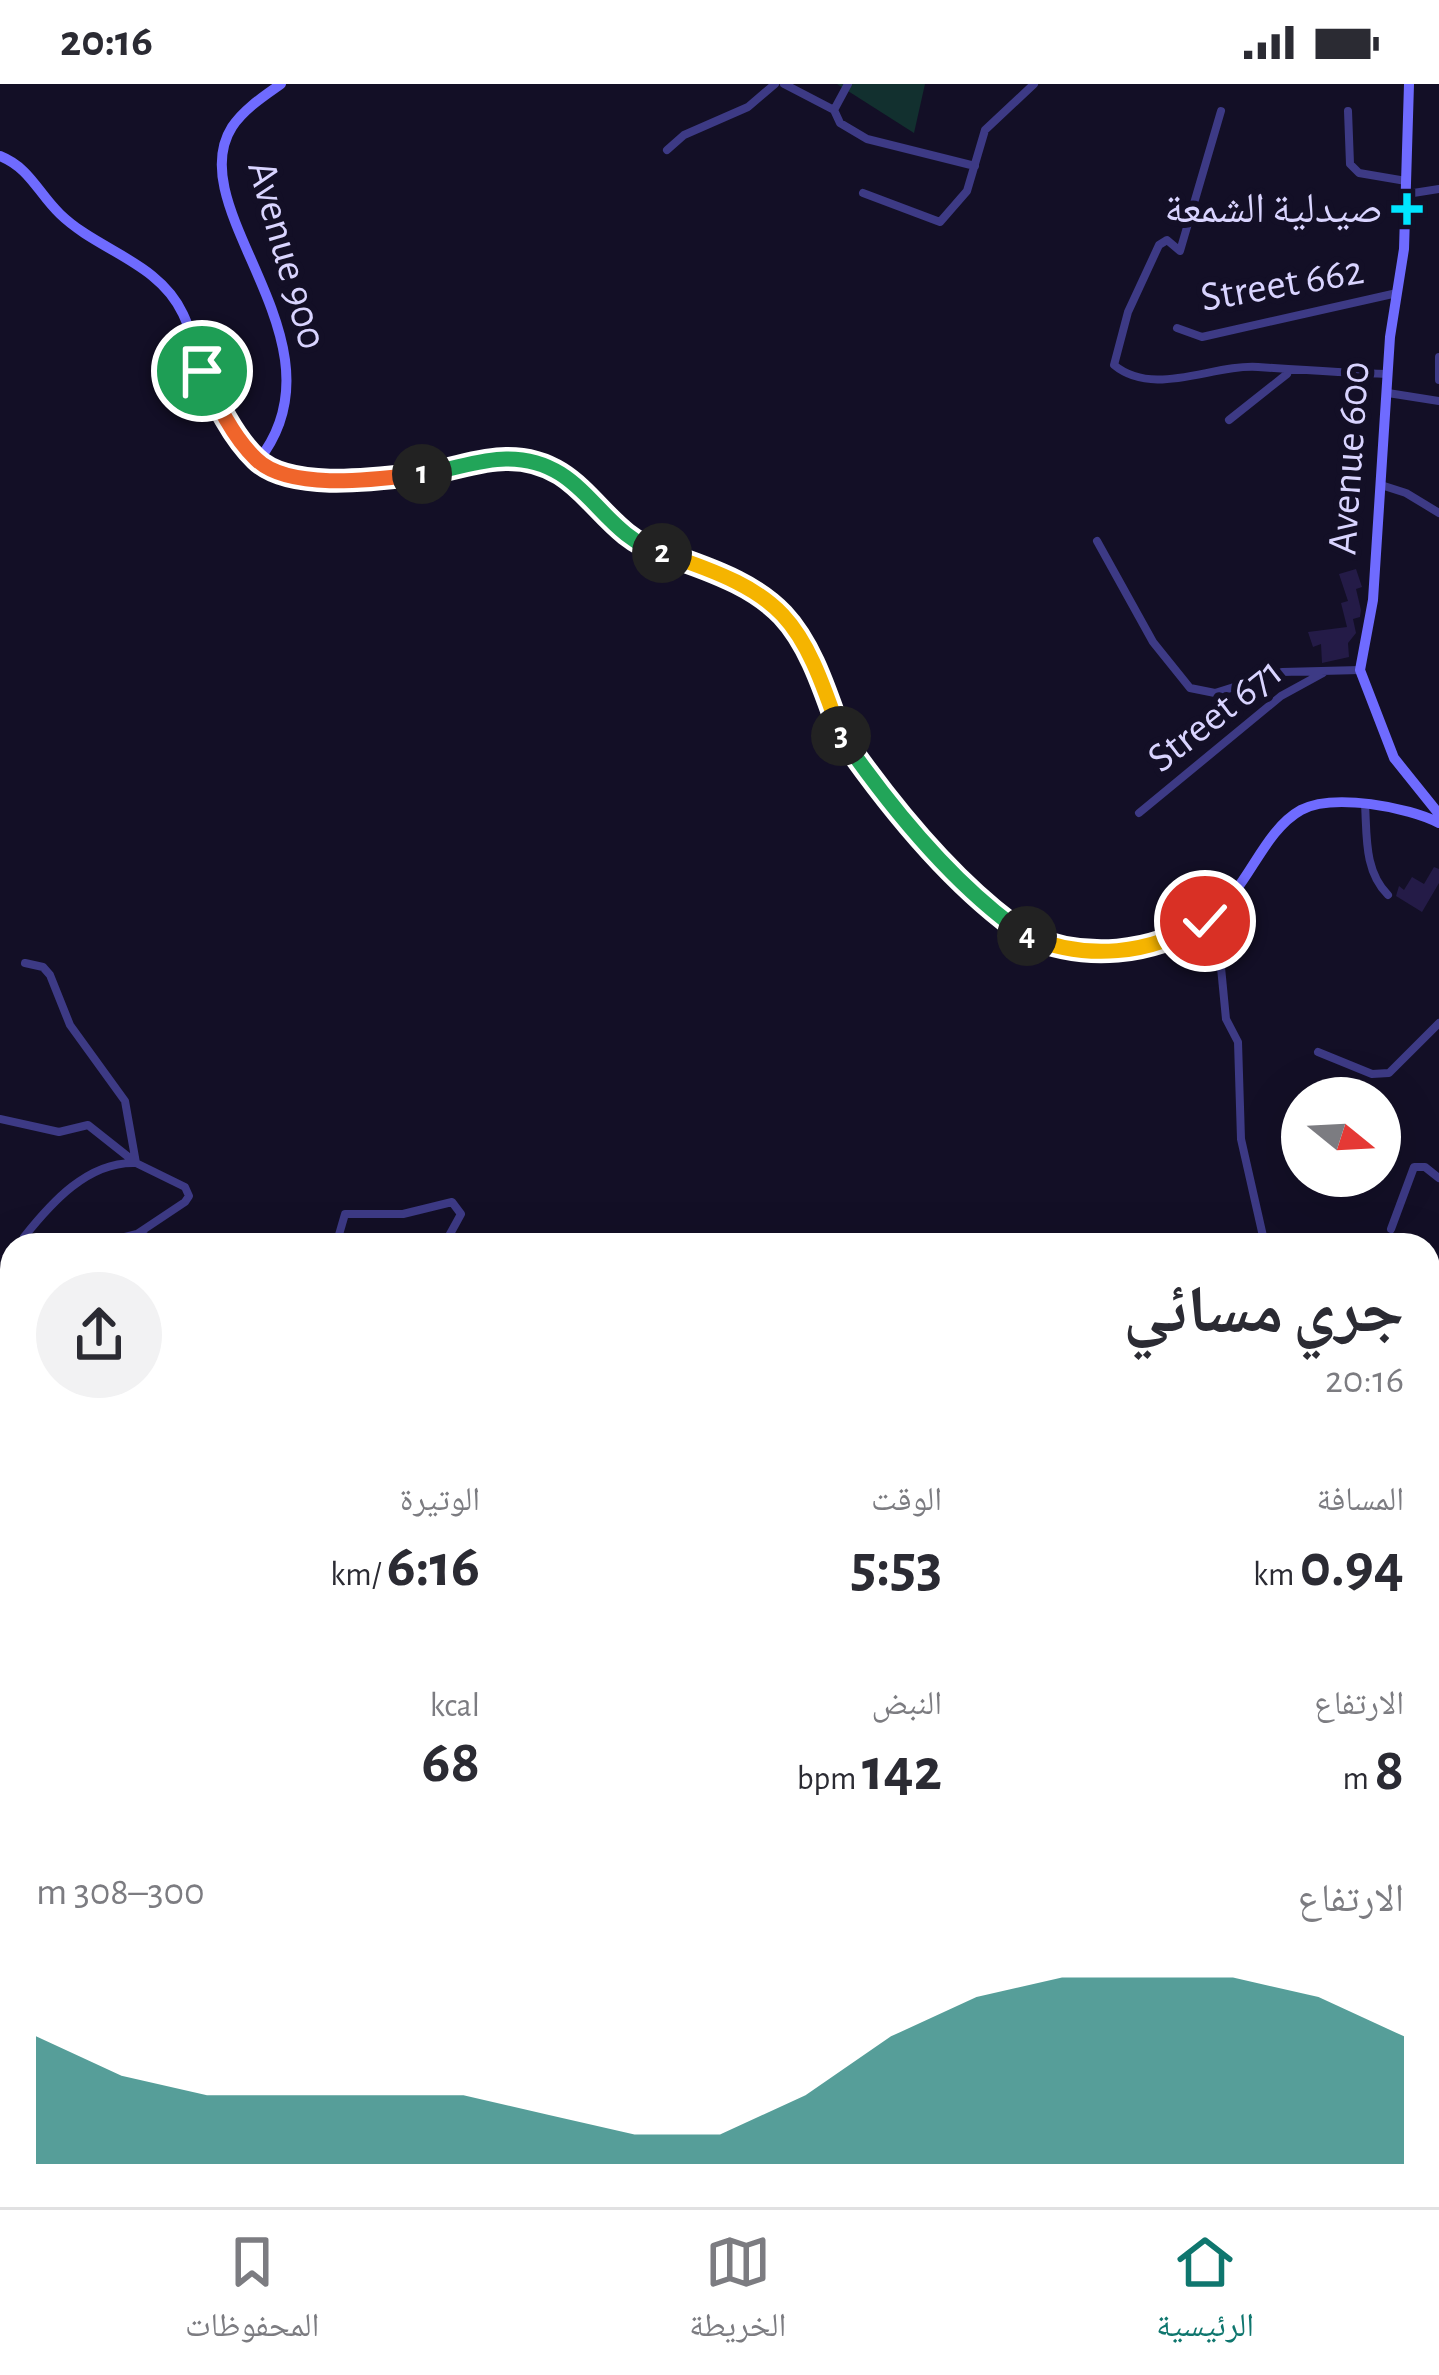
<!DOCTYPE html>
<html lang="ar">
<meta charset="utf-8">
<style>
:root{--surface:#fff;--page:#f2f2f3;--text:#2b2b33;--muted:#7c7c81;--line:#e1e1e2;--accent:#0f766e}
body{margin:0;font-family:"Alegreya Sans","Noto Naskh Arabic",sans-serif;background:var(--page);color:var(--text);direction:rtl;height:100vh;display:flex;flex-direction:column;font-size:45px;white-space:nowrap}
*{box-sizing:border-box;margin:0}
p{font-size:39px;color:var(--muted)}
.icon{flex:none;width:66px;height:66px;fill:none;stroke:currentColor;stroke-width:2;stroke-linecap:round;stroke-linejoin:round}
.map{position:relative;flex:1;overflow:hidden;direction:ltr}
.sheet{position:absolute;left:0px;top:1149px;width:1440px;height:975px;display:flex;flex-direction:column;background:var(--surface);border-radius:36px 36px 0 0;box-shadow:0 12px 48px #0002;direction:rtl}
.sheet>*{flex:none}
.needle{width:78px;rotate:108deg}
.tools{position:absolute;left:1281px;top:993px;display:grid;gap:24px}
.tools a{display:grid;place-items:center;width:120px;height:120px;border-radius:50%;background:var(--surface);box-shadow:0 12px 48px #0002;font-size:60px}
.pin{position:absolute;display:grid;place-items:center;width:102px;height:102px;color:#fff;margin:-51px;border:6px solid #fff;border-radius:50%;box-shadow:0 3px 12px #0007}
.km{position:absolute;width:60px;height:60px;margin:-30px;border-radius:50%;background:#222;color:#fff;font-size:33px;line-height:60px;text-align:center}
.round{display:grid;place-items:center;flex:none;width:126px;height:126px;border-radius:63px;background:var(--page)}
.summary{display:flex;align-items:center;justify-content:space-between;height:204px;padding:0 36px}
h1{font-size:66px;font-weight:700;line-height:90px}
.stats{display:grid;grid-template-columns:repeat(3,1fr);gap:18px;height:204px;padding:12px 36px}
.stats div{display:grid;align-content:center}
.stats b{font-size:60px;font-weight:700}
.stats small{font-size:33px;font-weight:400}
.stats p{font-size:33px}
.chart{height:336px;padding:24px 36px}
.chart p{display:flex;justify-content:space-between}
.chart svg{width:100%;height:216px;margin-top:12px;fill:var(--accent);opacity:.7}
.status{display:flex;justify-content:space-between;align-items:center;height:84px;padding:0 60px;background:var(--surface);direction:ltr}
.status svg{height:33px;fill:currentColor}
.tab-bar{display:flex;justify-content:space-around;align-items:center;height:168px;border-top:3px solid var(--line);background:var(--surface);font-size:33px;color:var(--muted)}
.tab-bar a{display:grid;justify-items:center;gap:6px}
.tab-bar .active{color:var(--accent)}
.map>svg:first-child{display:block}
</style>
<div class="status"><b>20:16</b><svg viewBox="0 0 49 12"><path d="M0 12V9h3v3zM5 12V6h3v6zM10 12V3h3v9zM15 12V0h3v12zM26 1h20v11H26zM47 4h2v5h-2z"/></svg></div>
<div class="map">
<svg width="1439" height="2123" viewBox="0 0 1439 2123">
<rect width="100%" height="100%" fill="#130f26"/>
<path fill="#12302f" d="M837 0H925L914 49Z"/>
<path fill="#241b47" d="M1356 485 1362 503 1356 505 1361 526 1360 533 1353 535 1356 549 1348 559 1349 573 1322 579 1321 560 1313 563 1308 548 1347 543 1341 519 1348 517 1339 490Z
M1434 783 1439 785V799L1422 828 1396 812 1399 802 1404 806 1412 793 1424 800Z"/>
<g fill="none" stroke-linecap="round" stroke-linejoin="round">
<path stroke="#3d3a85" stroke-width="8" d="M784 0 834 26 840 39 867 55 975 82
M834 26 848 0
M1221 27 1180 167 1167 156 1159 161 1128 228 1114 281C1154 314 1212 280 1258 283 1301 286 1344 289 1388 290
M1348 27 1350 80 1359 89 1406 97
M667 66 684 51 748 23 775 0
M863 109 940 138 967 107 985 46 1034 0
M1407 110 1439 105
M1177 244 1202 253 1397 209
M1439 273V296
M1388 309 1439 317
M1229 336 1287 290
M1381 401 1406 409 1439 429
M1097 457 1153 558 1190 604 1215 609 1282 588 1360 586
M1365 720C1367 752 1364 787 1388 811
M1139 729 1281 612 1323 589
M1205 837 1220 873 1226 935 1238 958 1241 1055 1265 1161
M1318 968 1372 990 1389 989 1439 939
M0 1035 59 1048 88 1041 136 1079 185 1103 189 1112 185 1118 137 1150
M1391 1145 1414 1083H1425L1439 1094
M24 1153C51 1119 88 1077 136 1079L125 1017 70 941 50 891 43 883 25 879
M93 1161 137 1150 179 1161
M336 1161 345 1130H403L452 1118 461 1130 444 1161
M1428 1279 1439 1284
M1428 1370 1439 1355
M1428 1390 1439 1398
M0 1430 12 1431
M1428 1465 1439 1457
M0 1525 12 1523
M1428 1542 1439 1536
M1432 1606 1439 1603
M1428 1840 1439 1833
M0 1905 12 1884
M1428 1962 1439 1958
M1428 2057 1439 2061
M835 2112 839 2123
M1137 2112 1138 2123
M141 2123V2112
M631 2123 635 2112
M760 2123 765 2112
M999 2123 1003 2112
M1376 2123 1379 2112"/>
<path stroke="#6f6bff" stroke-width="10" d="M1409 0 1404 165 1390 253 1373 516 1360 586 1394 674 1439 730
M0 72C30 84 38 109 60 130 98 167 159 178 183 230 205 278 215 345 261 379 298 407 392 396 437 388 464 384 492 372 520 376 576 383 591 427 633 456 673 484 730 484 770 516 819 554 815 609 843 656 873 706 980 829 1031 854 1098 887 1191 864 1236 806 1256 780 1272 742 1301 726 1333 709 1409 723 1439 739
M258 377C352 259 179 126 232 43 244 25 264 12 281 0"/>
</g>
<g fill="none" stroke-linecap="round" stroke-linejoin="round">
<defs>
<path id="split-1" d="M202 287C216 317 232 352 256 375 289 408 379 395 422 390"/>
<path id="split-2" d="M422 390C450 387 478 375 506 375 586 374 597 450 662 469"/>
<path id="split-3" d="M662 469C786 510 800 532 841 652"/>
<path id="split-4" d="M841 652C891 724 955 803 1027 852"/>
<path id="split-5" d="M1027 852C1086 877 1150 871 1205 837"/>
</defs>
<use href="#split-1" stroke="#fff" stroke-width="24"/>
<use href="#split-2" stroke="#fff" stroke-width="24"/>
<use href="#split-3" stroke="#fff" stroke-width="24"/>
<use href="#split-4" stroke="#fff" stroke-width="24"/>
<use href="#split-5" stroke="#fff" stroke-width="24"/>
<use href="#split-1" stroke="#f0652b" stroke-width="15"/>
<use href="#split-2" stroke="#22a559" stroke-width="15"/>
<use href="#split-3" stroke="#f5b400" stroke-width="15"/>
<use href="#split-4" stroke="#22a559" stroke-width="15"/>
<use href="#split-5" stroke="#f5b400" stroke-width="15"/>
</g>
<path fill="#00e5ff" stroke="#130f26" stroke-width="4.5" d="M1401 107h12v12h12v12h-12v12h-12v-12h-12v-12h12z"/>
<g text-anchor="middle" dominant-baseline="central" stroke-width="12" stroke-linejoin="round" paint-order="stroke">
<g font-size="42" fill="#d9d4ff" stroke="#130f26" text-anchor="end">
<text x="1383" y="125">صيدلية الشمعة</text>
</g>
<g font-size="42" fill="#d9d4ff" stroke="#130f26">
<text transform="translate(287 171) rotate(74)">Avenue 900</text>
<text transform="translate(1282 200) rotate(-10)">Street 662</text>
<text transform="translate(1349 374) rotate(-86)">Avenue 600</text>
<text transform="translate(1215 631) rotate(-38)">Street 671</text>
</g>
</g>
</svg>
<div class="tools">
<a><svg class="needle" viewBox="-14 -14 28 28"><path d="M0-13l5 13h-10z" fill="#e53935"/><path d="M0 13l5-13h-10z" fill="#7c7c81"/></svg></a>
</div>
<div class="pin" style="left:202px;top:287px;background:#1e9e55"><svg class="icon" aria-label="arrive" viewBox="0 0 24 24"><path d="M6 21V4h12l-3 4 3 4H6"/></svg></div>
<div class="pin" style="left:1205px;top:837px;background:#d93025"><svg class="icon" aria-label="check" viewBox="0 0 24 24"><path d="M5 12l5 5 9-10"/></svg></div>
<b class="km" style="left:422px;top:390px">1</b>
<b class="km" style="left:662px;top:469px">2</b>
<b class="km" style="left:841px;top:652px">3</b>
<b class="km" style="left:1027px;top:852px">4</b>
<section class="sheet">
<div class="summary"><div><h1>جري مسائي</h1><p>20:16</p></div><a class="round"><svg class="icon" aria-label="share" viewBox="0 0 24 24"><path d="M12 15V3M7 8l5-5 5 5M5 13v7h14v-7"/></svg></a></div>
<div class="stats">
<div><p>المسافة</p><b>0.94<small> km</small></b></div>
<div><p>الوقت</p><b>5:53</b></div>
<div><p>الوتيرة</p><b>6:16<small> /km</small></b></div>
</div>
<div class="stats">
<div><p>الارتفاع</p><b>8<small> m</small></b></div>
<div><p>النبض</p><b>142<small> bpm</small></b></div>
<div><p>kcal</p><b>68</b></div>
</div>
<div class="chart"><p><span>الارتفاع</span>300–308 m</p>
<svg viewBox="0 0 160 44" preserveAspectRatio="none"><path d="M0 44V18L10 26L20 30L30 30L40 30L50 30L60 34L70 38L80 38L90 30L100 18L110 10L120 6L130 6L140 6L150 10L160 18V44z"/></svg>
</div>
</section>
</div>
<nav class="tab-bar">
<a class="active"><svg class="icon" aria-label="home" viewBox="0 0 24 24"><path d="M3 11l9-7 9 7M6 9v11h12V9"/></svg>الرئيسية</a>
<a><svg class="icon" aria-label="map" viewBox="0 0 24 24"><path d="M3 6l6-2 6 2 6-2v14l-6 2-6-2-6 2zM9 4v14M15 6v14"/></svg>الخريطة</a>
<a><svg class="icon" aria-label="saved" viewBox="0 0 24 24"><path d="M7 4h10v16l-5-4-5 4z"/></svg>المحفوظات</a>
</nav>
